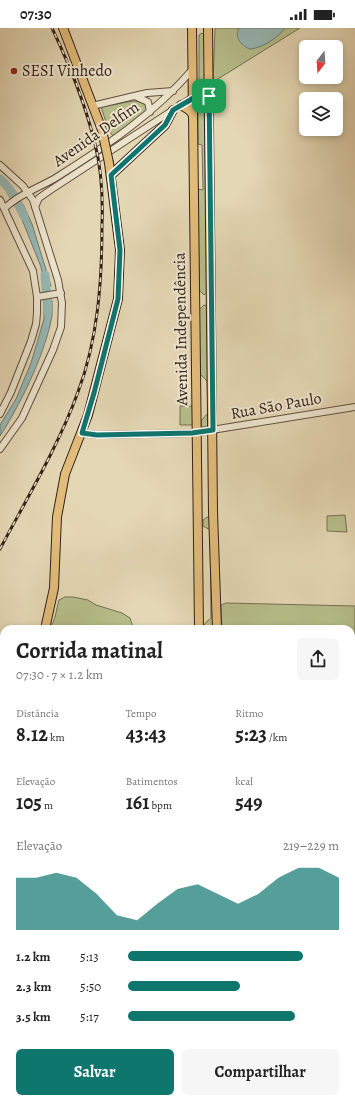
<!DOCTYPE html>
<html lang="pt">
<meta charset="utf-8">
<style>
:root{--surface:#fff;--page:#f6f6f6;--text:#222;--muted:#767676;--accent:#0f766e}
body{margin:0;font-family:Alegreya,serif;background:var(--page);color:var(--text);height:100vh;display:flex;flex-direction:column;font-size:15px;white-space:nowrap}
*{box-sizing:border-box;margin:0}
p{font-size:13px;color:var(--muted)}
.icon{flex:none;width:22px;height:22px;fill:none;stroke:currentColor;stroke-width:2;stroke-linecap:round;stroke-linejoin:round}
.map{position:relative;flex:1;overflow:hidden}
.panel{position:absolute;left:0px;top:597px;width:355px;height:478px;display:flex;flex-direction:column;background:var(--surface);border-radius:12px 12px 0 0;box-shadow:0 2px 6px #0003}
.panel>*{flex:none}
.needle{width:26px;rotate:197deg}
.fabs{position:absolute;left:299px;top:12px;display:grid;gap:8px}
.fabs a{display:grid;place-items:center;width:44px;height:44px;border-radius:6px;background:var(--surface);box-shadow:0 2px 6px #0003;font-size:20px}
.pin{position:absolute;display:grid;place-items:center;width:34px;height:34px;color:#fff;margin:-17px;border-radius:8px;box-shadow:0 2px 6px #0006}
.round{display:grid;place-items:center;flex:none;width:42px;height:42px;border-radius:6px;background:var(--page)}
.head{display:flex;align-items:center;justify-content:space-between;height:68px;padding:0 16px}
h1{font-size:22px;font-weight:600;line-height:30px}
.stats{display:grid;grid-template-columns:repeat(3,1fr);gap:6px;height:68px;padding:4px 16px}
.stats div{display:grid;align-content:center}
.stats b{font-size:20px;font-weight:600}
.stats small{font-size:11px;font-weight:400}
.stats p{font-size:11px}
.chart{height:112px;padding:8px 16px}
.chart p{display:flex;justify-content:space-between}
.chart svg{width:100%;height:72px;margin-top:4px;fill:var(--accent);opacity:.7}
.cta{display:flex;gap:8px;margin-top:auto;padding:8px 16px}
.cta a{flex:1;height:46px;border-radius:6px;background:var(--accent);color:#fff;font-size:16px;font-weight:600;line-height:46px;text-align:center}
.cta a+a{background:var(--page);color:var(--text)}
ul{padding:0 16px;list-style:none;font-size:13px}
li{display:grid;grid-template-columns:64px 48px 1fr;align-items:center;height:30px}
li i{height:10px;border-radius:5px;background:var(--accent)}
.status{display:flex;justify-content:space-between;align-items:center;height:28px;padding:0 20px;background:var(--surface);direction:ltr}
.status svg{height:11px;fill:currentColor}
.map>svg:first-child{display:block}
</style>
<div class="status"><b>07:30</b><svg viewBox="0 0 49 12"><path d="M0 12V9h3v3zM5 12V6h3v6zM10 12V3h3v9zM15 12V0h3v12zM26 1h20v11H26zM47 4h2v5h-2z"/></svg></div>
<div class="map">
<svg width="355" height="1075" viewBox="0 0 355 1075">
<rect width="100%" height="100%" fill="#e4d7b4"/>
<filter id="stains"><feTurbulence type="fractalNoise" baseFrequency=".005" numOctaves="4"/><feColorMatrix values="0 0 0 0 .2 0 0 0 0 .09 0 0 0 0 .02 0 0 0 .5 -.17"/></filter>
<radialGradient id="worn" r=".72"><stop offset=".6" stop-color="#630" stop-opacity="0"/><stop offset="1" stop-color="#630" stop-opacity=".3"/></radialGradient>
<path fill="#b6be8b" stroke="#757052" d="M215 0H300L213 54Z
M202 5 204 7 205 56 203 58 199 55V7Z
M207 68V264L204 267 199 262 198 161 203 162 202 117 198 116V73Z
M133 73 145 74 148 81 121 104 113 108 109 103 101 79Z
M204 277 208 278 212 398 202 399 201 393 208 385 207 353 200 346 199 282Z
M180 378H192L193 397H180Z
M345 487 347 504 327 503V488Z
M207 489 210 490 213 601H206C202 595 207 594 211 590L210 502 203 498V492Z
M65 569H73L88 572 96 577 122 585 130 590 133 599 142 600 156 599 159 601H49C56 592 56 582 59 572Z
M226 575 355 578V766L351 767V601H222L221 577Z"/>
<path fill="#97b8b5" stroke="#6f7c77" d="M239 0H285C278 10 261 21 249 21 241 16 234 10 239 0Z
M0 147 17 165 10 170 5 160 0 156Z
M23 176 32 196 51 258 45 260 41 239 17 179Z
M44 272H52C52 279 53 287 51 293 43 330 20 377 0 408V397L16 371 31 335 44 291Z"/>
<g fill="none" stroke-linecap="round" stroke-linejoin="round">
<path stroke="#97b8b5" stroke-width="9" d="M0 151C11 160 18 175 24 188
M45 247 48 284"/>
<defs>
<path id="tertiary" d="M137 69 148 74 150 84
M92 78 147 65 173 63
M0 137 23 158 33 172 58 252 62 275 61 299 53 322 22 390 0 421
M0 172 33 243 37 269V285L36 296 31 313 11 364 0 386
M35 179 39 170 49 163 193 69 209 61
M5 180C19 166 41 159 57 149 106 118 154 86 192 42
M37 269 61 265
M82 405 97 407 193 405 355 379
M351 1060 355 1048
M346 1075 348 1071"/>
<path id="primary" d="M63 0 102 102
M192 0 199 601
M208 0 213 484 217 601
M181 77 189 82 193 87
M111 147 165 97 173 82
M45 601 54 560 57 489 65 446 88 387 118 271 120 222 109 135
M0 881 4 840
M206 1071V1075
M222 1071V1075"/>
</defs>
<use href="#tertiary" stroke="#604f40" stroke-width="8"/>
<use href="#primary" stroke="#342219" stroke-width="10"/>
<use href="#tertiary" stroke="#ede5ce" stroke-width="6"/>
<use href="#primary" stroke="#e2bc7a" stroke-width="8"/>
<defs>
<path id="rail" d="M0 521C27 470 58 419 78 364 98 311 102 253 102 197 103 169 102 143 95 116 85 74 70 38 52 0"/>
</defs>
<use href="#rail" stroke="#342219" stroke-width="3"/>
<use href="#rail" stroke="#ede5ce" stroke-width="1.5" stroke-dasharray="4.5" stroke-linecap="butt"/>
<defs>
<path id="primary-bridge" d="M102 102 109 135"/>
</defs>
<use href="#primary-bridge" stroke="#342219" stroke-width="10" stroke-linecap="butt"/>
<use href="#primary-bridge" stroke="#e2bc7a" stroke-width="8"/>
</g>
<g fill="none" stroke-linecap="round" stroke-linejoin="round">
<defs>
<path id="route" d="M209 61 213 402 192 405 97 407 82 405 94 365 118 271 120 222 111 147 165 97 173 82Z"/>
</defs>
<use href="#route" stroke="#fff" stroke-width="8"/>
<use href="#route" stroke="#0f766e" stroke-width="5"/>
</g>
<circle fill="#8f2418" stroke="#ede5ce" stroke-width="1.5" cx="14" cy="43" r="4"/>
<g text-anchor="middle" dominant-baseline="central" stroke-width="4" stroke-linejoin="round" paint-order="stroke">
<g font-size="16" fill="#342219" stroke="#ede5ce" text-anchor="start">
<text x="22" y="43">SESI Vinhedo</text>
</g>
<g font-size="16" fill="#342219" stroke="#ede5ce">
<text transform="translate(96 106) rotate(-35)">Avenida Delfim</text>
<text transform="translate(181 301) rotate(-91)">Avenida Independência</text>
<text transform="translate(276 378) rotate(-10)">Rua São Paulo</text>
</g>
</g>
<rect width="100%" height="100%" filter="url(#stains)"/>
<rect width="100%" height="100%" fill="url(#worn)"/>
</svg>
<div class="fabs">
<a><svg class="needle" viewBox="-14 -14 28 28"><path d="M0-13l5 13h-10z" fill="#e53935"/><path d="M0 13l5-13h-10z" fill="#767676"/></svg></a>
<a><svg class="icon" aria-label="layers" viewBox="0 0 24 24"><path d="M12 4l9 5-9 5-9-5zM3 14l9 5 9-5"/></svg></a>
</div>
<div class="pin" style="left:209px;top:68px;background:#1e9e55"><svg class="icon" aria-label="arrive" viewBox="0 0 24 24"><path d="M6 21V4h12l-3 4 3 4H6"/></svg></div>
<section class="panel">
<div class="head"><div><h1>Corrida matinal</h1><p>07:30 · 7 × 1.2 km</p></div><a class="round"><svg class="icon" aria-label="share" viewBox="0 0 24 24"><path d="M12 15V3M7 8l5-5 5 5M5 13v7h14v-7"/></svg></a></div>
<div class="stats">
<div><p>Distância</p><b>8.12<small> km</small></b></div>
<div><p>Tempo</p><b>43:43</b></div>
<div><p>Ritmo</p><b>5:23<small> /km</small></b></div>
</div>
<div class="stats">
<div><p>Elevação</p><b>105<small> m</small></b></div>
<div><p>Batimentos</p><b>161<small> bpm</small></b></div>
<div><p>kcal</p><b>549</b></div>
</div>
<div class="chart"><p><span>Elevação</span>219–229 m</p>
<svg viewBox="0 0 160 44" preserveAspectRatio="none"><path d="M0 44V12L10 12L20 9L30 12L40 22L50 35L60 38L70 28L80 19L90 16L100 22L110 28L120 22L130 12L140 6L150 6L160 12V44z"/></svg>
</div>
<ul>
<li><b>1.2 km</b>5:13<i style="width:83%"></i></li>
<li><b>2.3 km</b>5:50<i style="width:53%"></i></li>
<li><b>3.5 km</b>5:17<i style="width:79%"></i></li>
</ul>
<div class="cta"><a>Salvar</a><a>Compartilhar</a></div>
</section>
</div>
